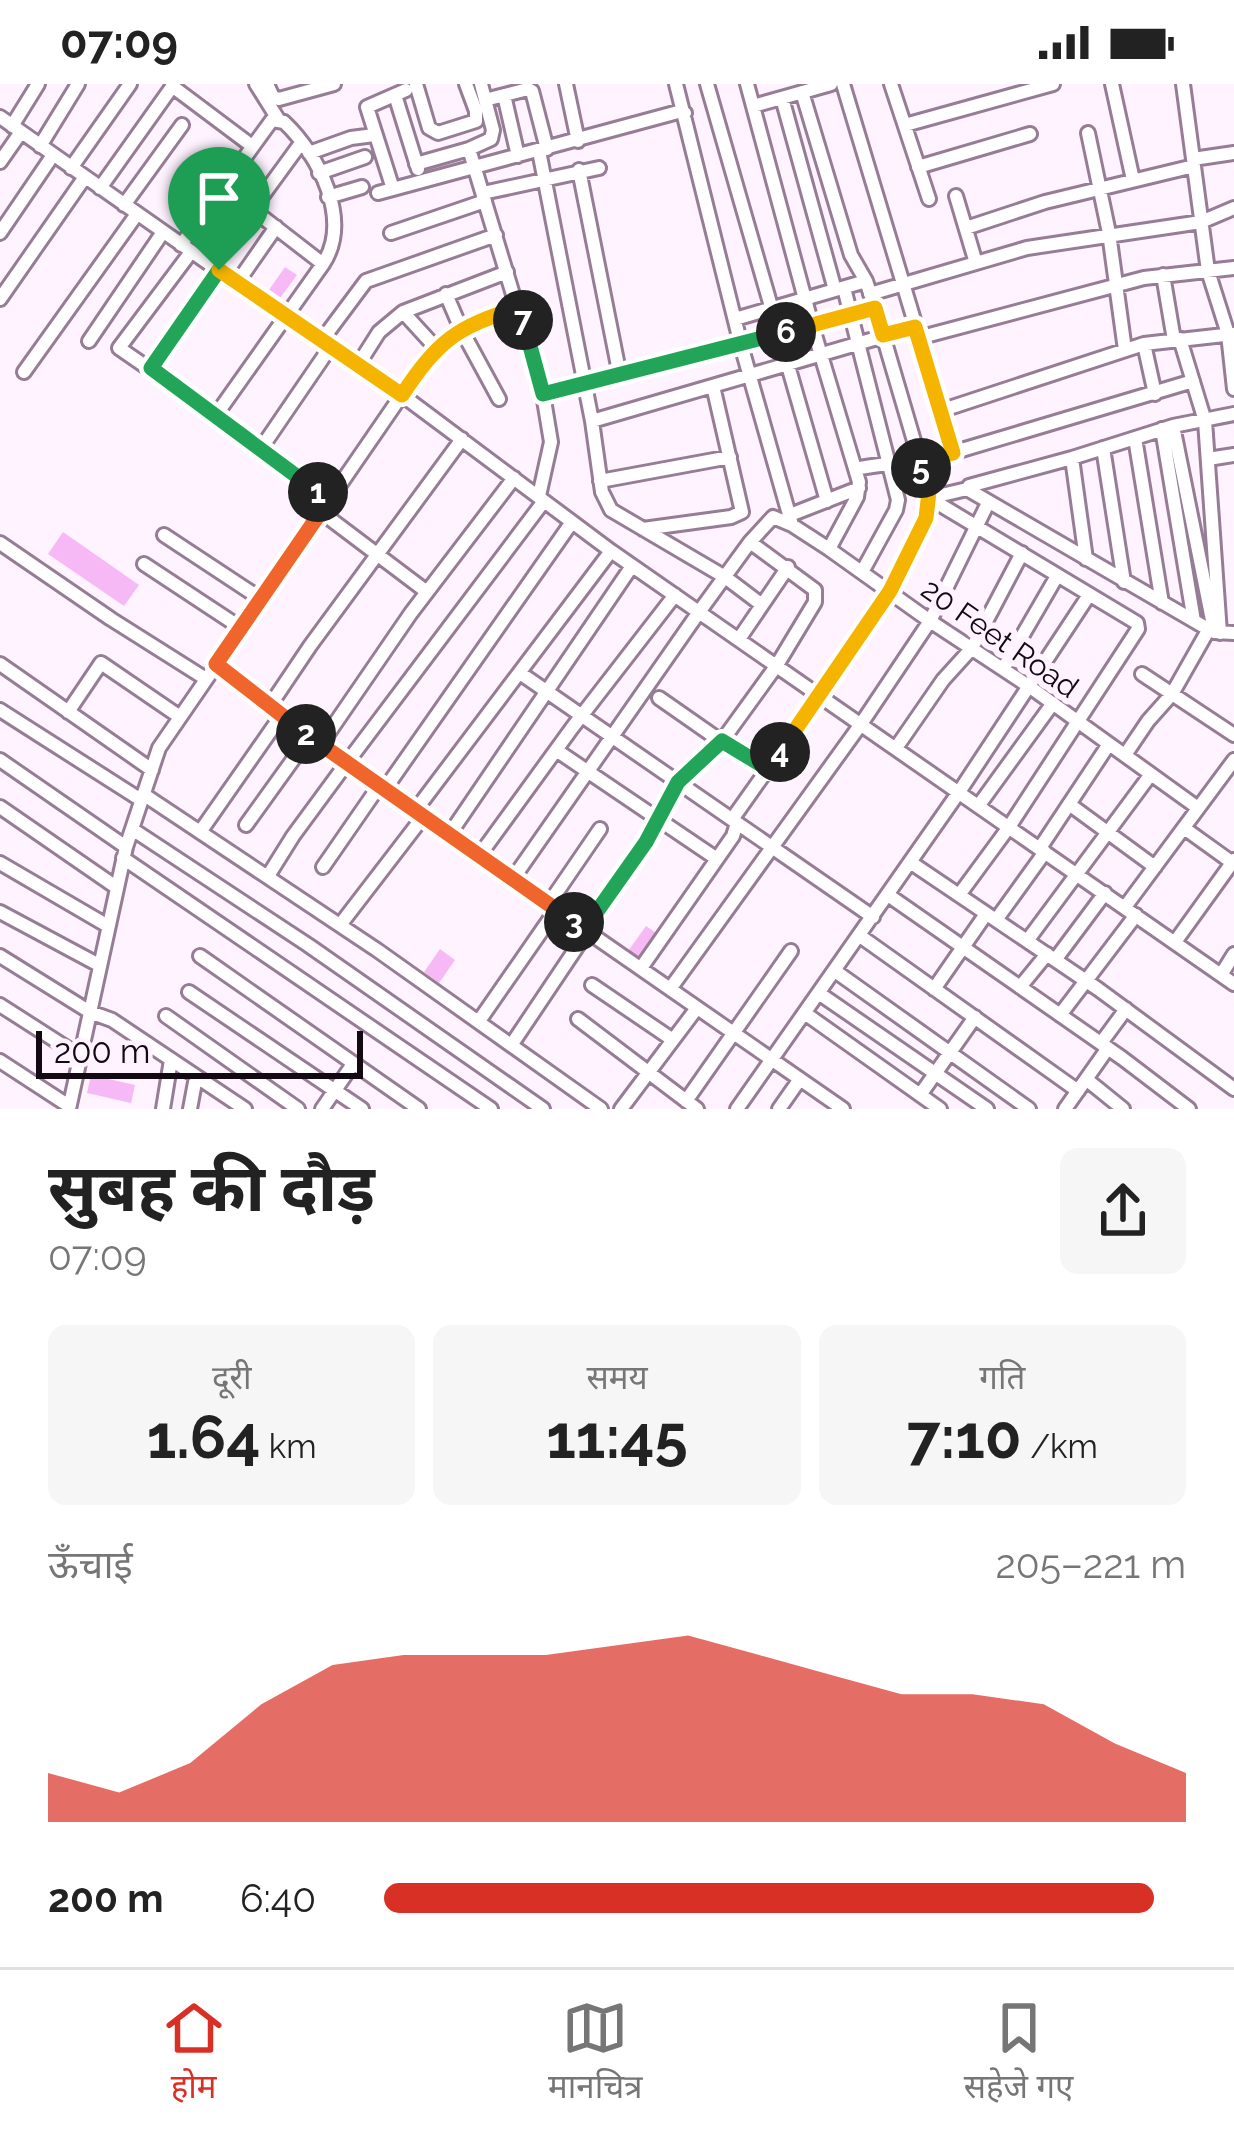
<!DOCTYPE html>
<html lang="hi">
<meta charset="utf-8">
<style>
:root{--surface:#fff;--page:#f6f6f6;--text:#222;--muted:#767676;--line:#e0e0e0;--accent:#d93025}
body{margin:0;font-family:Raleway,"Noto Sans Devanagari",sans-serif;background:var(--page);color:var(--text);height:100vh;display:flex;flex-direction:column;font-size:45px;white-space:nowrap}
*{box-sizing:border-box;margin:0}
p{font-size:39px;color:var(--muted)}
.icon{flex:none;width:66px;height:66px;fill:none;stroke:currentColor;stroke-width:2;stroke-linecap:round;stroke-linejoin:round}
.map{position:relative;height:1025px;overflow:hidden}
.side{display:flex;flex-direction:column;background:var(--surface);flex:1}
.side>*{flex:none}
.scale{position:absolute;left:36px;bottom:30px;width:327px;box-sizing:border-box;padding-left:12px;border:6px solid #120912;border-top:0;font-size:33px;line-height:42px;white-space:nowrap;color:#120912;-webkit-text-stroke:9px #fff3ff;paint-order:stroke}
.pin{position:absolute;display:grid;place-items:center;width:102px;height:102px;color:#fff;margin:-123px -51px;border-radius:50% 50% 50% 0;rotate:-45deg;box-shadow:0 0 12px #0007}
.pin .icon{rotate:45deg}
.km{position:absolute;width:60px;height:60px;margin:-30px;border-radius:50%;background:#222;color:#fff;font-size:33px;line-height:60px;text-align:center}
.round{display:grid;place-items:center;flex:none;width:126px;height:126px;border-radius:18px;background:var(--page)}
.headline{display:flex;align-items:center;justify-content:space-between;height:204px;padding:0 48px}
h1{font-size:66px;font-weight:700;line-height:90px}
.figures{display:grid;grid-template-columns:repeat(3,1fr);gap:18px;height:204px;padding:12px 48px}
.figures div{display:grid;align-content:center;border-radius:18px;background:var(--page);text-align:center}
.figures b{font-size:60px;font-weight:700}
.figures small{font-size:33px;font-weight:400}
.figures p{font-size:33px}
.chart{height:336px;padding:24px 48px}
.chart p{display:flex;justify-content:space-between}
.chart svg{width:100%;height:216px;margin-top:12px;fill:var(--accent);opacity:.7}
ul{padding:0 48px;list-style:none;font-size:39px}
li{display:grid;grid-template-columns:192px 144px 1fr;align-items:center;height:90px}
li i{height:30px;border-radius:15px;background:var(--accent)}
.status{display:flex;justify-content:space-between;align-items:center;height:84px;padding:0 60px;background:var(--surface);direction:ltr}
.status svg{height:33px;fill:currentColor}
.dock{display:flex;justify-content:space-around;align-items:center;height:168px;border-top:3px solid var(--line);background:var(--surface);font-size:33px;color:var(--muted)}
.dock a{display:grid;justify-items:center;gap:6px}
.dock .current{color:var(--accent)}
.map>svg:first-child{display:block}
</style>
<div class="status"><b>07:09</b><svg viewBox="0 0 49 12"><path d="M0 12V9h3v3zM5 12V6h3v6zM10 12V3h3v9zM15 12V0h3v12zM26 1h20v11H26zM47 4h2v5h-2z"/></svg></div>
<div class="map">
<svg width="1234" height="1025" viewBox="0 0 1234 1025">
<rect width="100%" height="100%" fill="#fff3ff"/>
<path fill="#f7b9f6" d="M285 183 297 191 277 218 266 210Z
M63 448 139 501 124 522 48 470Z
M646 842 659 851 642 877 628 867Z
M440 865 455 876 439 899 424 888Z
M91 991 135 1001 131 1019 87 1009Z"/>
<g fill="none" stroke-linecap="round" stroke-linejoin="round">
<defs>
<path id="minor" d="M256 0 278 35
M267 0 273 13 279 15 334 0
M416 0 429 44 438 49 476 37V27L466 0
M566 0 578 57
M676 0 741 261 792 441
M707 0 827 417
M747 0 812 241 859 398 857 413 829 465
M843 0 954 369
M891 0 929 115
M1112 0 1133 96
M1183 0 1208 187 1228 250 1234 305
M172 2 252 62
M395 11 418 85
M504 11 518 72
M782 14 835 206
M485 16 528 5 532 7 547 65
M753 22 831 0
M0 33 285 233 402 311 611 467 1234 900
M905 41 1053 0
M12 42 38 0
M1088 49 1109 149 1125 266
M40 62 78 0
M469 65 543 310 551 358 539 412
M539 67 592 337 602 408 611 426 725 493 762 521
M309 69 351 54 374 51
M1193 75 1234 69
M0 78 21 48
M416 80 469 65 491 55 493 46 481 0
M918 83 1030 50
M71 84 130 0
M579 86 620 292
M319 89 365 73
M100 104 174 0
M393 105 367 23 406 6
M378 109 678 28 685 29
M483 109 599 84
M956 112 976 179
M328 113 362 103
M124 121 182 41
M252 125 323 180
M966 144 1045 118 1194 82
M0 149 53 71
M391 149 485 117
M181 161 272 36 284 38C319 71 352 136 323 180L216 331
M191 168 119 264 216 331 329 416
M212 181 301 59
M1163 191 1174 256
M237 199 276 143
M844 204 898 416 896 426 862 488
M446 210 461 245 499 315
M870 210 1027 164 1201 138 1234 124
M0 215 85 93
M403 228 507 188
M735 235 866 197
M918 254 1144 194 1234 184
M1180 255 1205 337 1220 549
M322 256 366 197 496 151
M89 257 163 148
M1144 260 1155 310
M358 281 379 248 403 228 436 264
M151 284 219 186
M24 288 137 130
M543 310 696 273 875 224
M940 327 1144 260 1233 250
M1234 330 1173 342 1072 374 969 402 967 405 1208 545 1214 548 1234 549
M592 337 915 243
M1173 342 1213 541
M1162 345 1194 537
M1135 354 1162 519
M1103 364 1124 498
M260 366 331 262
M1072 374 1086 475
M1208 375 1234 371
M855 385C883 379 910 379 938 373L1193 297
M600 397 730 373
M929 414 1137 539 1138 545 1009 743 959 811
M929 414 967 405
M321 428 427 508
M790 431 859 404
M643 445 731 433 742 428 713 302
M164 451 261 515
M0 459 111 535 206 595
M144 480 241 544
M739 555 788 483
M0 580 152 686
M216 580 346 680 843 1025
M1003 585 1057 492
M520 589 873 833
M1142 590 1234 651
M659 614 712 651 768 685
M269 623 310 562 462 355
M0 626 141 716
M68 628 101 579 180 633
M321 660 411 529 514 394
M896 664 943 596 972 564 1022 469
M556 666 717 775
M1125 671 1148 637 1172 610 1210 543
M0 676 126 763
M385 705 572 438
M143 710 377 866 601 1025
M1069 720 1155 783
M979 721 1053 619
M0 723 116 803
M415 727 611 467
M246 741 310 652
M1184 744 1234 780
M132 745 308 861 543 1025
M200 748 281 632
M449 751 632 482
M1040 764 1109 660
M479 772 572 644 675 511
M123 774 491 1025
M910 778 1098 905 1234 1005
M0 779 108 842
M323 783 379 702
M268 792 293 752 346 680 544 417
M512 796 699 528 750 458 773 433 792 441 829 465 930 537 1030 603 1198 724
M888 811 1122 974 1189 1025
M548 821 600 745
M1125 823 1234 676
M0 828 99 881
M996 836 1045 768
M340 841 423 733
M860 852 1078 1007
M1027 857 1151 690
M1175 858 1234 776
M0 872 90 928 112 936 245 1025
M200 872 419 1025
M1055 876 1105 809
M641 884 733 752 737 739 733 734 820 611 890 507 926 434 929 408 875 224 866 197 851 171 802 8
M835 887 1029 1025
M1221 891 1234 870
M592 901 673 956
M1020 903 1047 870
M670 905 861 640 930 537 988 419
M934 905 986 830
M189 908 362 1025
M820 910 987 1025
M0 921 81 973
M806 930 940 1025
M1060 931 1136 831
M166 932 298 1025
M578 935 697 1025
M479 937 556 826
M1101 959 1126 925
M512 960 587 848 586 843 647 758 678 698 722 657 777 581 815 518V506L750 458
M0 977 69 1022
M1086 995 1123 1025
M920 1011 975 933
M686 1017 791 867
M69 1025 126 763 159 664 423 280C450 248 480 235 519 224
M163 1025 171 976
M190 1025 196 993
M322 1025 353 980
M621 1025 697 924
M737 1025 959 708 1089 511
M779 1025 800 995
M1065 1025 1108 964"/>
</defs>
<use href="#minor" stroke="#967c95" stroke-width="18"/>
<use href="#minor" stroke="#fff" stroke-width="12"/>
</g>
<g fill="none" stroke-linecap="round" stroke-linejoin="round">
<defs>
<path id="split-1" d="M219 186 151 284 318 408"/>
<path id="split-2" d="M306 650 216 580 329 416 318 408"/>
<path id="split-3" d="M306 650 574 838"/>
<path id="split-4" d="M574 838 587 848 586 843 646 758 678 698 722 657 768 685 780 668"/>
<path id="split-5" d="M780 668 890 507 926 434 929 408 921 384"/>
<path id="split-6" d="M786 248 875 224 883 251 915 243 953 369 919 377 921 384"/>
<path id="split-7" d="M523 236 543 310 786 248"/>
<path id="split-8" d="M219 186 402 311C438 257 457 242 519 224L523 236"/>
</defs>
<use href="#split-1" stroke="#fff" stroke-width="24"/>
<use href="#split-2" stroke="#fff" stroke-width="24"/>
<use href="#split-3" stroke="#fff" stroke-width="24"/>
<use href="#split-4" stroke="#fff" stroke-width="24"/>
<use href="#split-5" stroke="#fff" stroke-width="24"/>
<use href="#split-6" stroke="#fff" stroke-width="24"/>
<use href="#split-7" stroke="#fff" stroke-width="24"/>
<use href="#split-8" stroke="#fff" stroke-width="24"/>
<use href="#split-1" stroke="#22a559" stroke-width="15"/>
<use href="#split-2" stroke="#f0652b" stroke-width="15"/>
<use href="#split-3" stroke="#f0652b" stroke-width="15"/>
<use href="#split-4" stroke="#22a559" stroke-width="15"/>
<use href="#split-5" stroke="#f5b400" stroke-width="15"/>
<use href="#split-6" stroke="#f5b400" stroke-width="15"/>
<use href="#split-7" stroke="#22a559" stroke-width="15"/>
<use href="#split-8" stroke="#f5b400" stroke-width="15"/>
</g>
<g text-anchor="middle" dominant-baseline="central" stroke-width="12" stroke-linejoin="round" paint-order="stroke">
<g font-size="30" fill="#120912" stroke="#fff3ff">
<text transform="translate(1000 554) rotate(35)">20 Feet Road</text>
</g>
</g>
</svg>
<div class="scale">200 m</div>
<div class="pin" style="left:219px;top:186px;background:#1e9e55"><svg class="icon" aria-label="arrive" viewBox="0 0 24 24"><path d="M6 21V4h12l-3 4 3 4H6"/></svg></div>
<b class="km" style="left:318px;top:408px">1</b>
<b class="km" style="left:306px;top:650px">2</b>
<b class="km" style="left:574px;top:838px">3</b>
<b class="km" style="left:780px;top:668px">4</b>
<b class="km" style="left:921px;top:384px">5</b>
<b class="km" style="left:786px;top:248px">6</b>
<b class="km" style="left:523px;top:236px">7</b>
</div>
<section class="side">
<div class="headline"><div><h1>सुबह की दौड़</h1><p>07:09</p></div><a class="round"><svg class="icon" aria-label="share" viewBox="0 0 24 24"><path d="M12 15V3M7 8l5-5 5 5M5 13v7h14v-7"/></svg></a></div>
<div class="figures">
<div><p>दूरी</p><b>1.64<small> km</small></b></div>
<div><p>समय</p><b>11:45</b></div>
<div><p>गति</p><b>7:10<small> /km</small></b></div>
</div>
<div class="chart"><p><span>ऊँचाई</span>205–221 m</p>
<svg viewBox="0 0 160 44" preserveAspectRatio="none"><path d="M0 44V34L10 38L20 32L30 20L40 12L50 10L60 10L70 10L80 8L90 6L100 10L110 14L120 18L130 18L140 20L150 28L160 34V44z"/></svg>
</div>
<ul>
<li><b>200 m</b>6:40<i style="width:96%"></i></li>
</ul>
</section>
<nav class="dock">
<a class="current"><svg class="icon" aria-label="home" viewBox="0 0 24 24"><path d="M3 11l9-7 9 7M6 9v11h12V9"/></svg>होम</a>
<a><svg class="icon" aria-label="map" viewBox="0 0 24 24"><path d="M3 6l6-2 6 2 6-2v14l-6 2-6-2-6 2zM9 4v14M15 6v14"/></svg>मानचित्र</a>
<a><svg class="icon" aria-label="saved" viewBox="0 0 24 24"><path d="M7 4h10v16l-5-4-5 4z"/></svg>सहेजे गए</a>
</nav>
